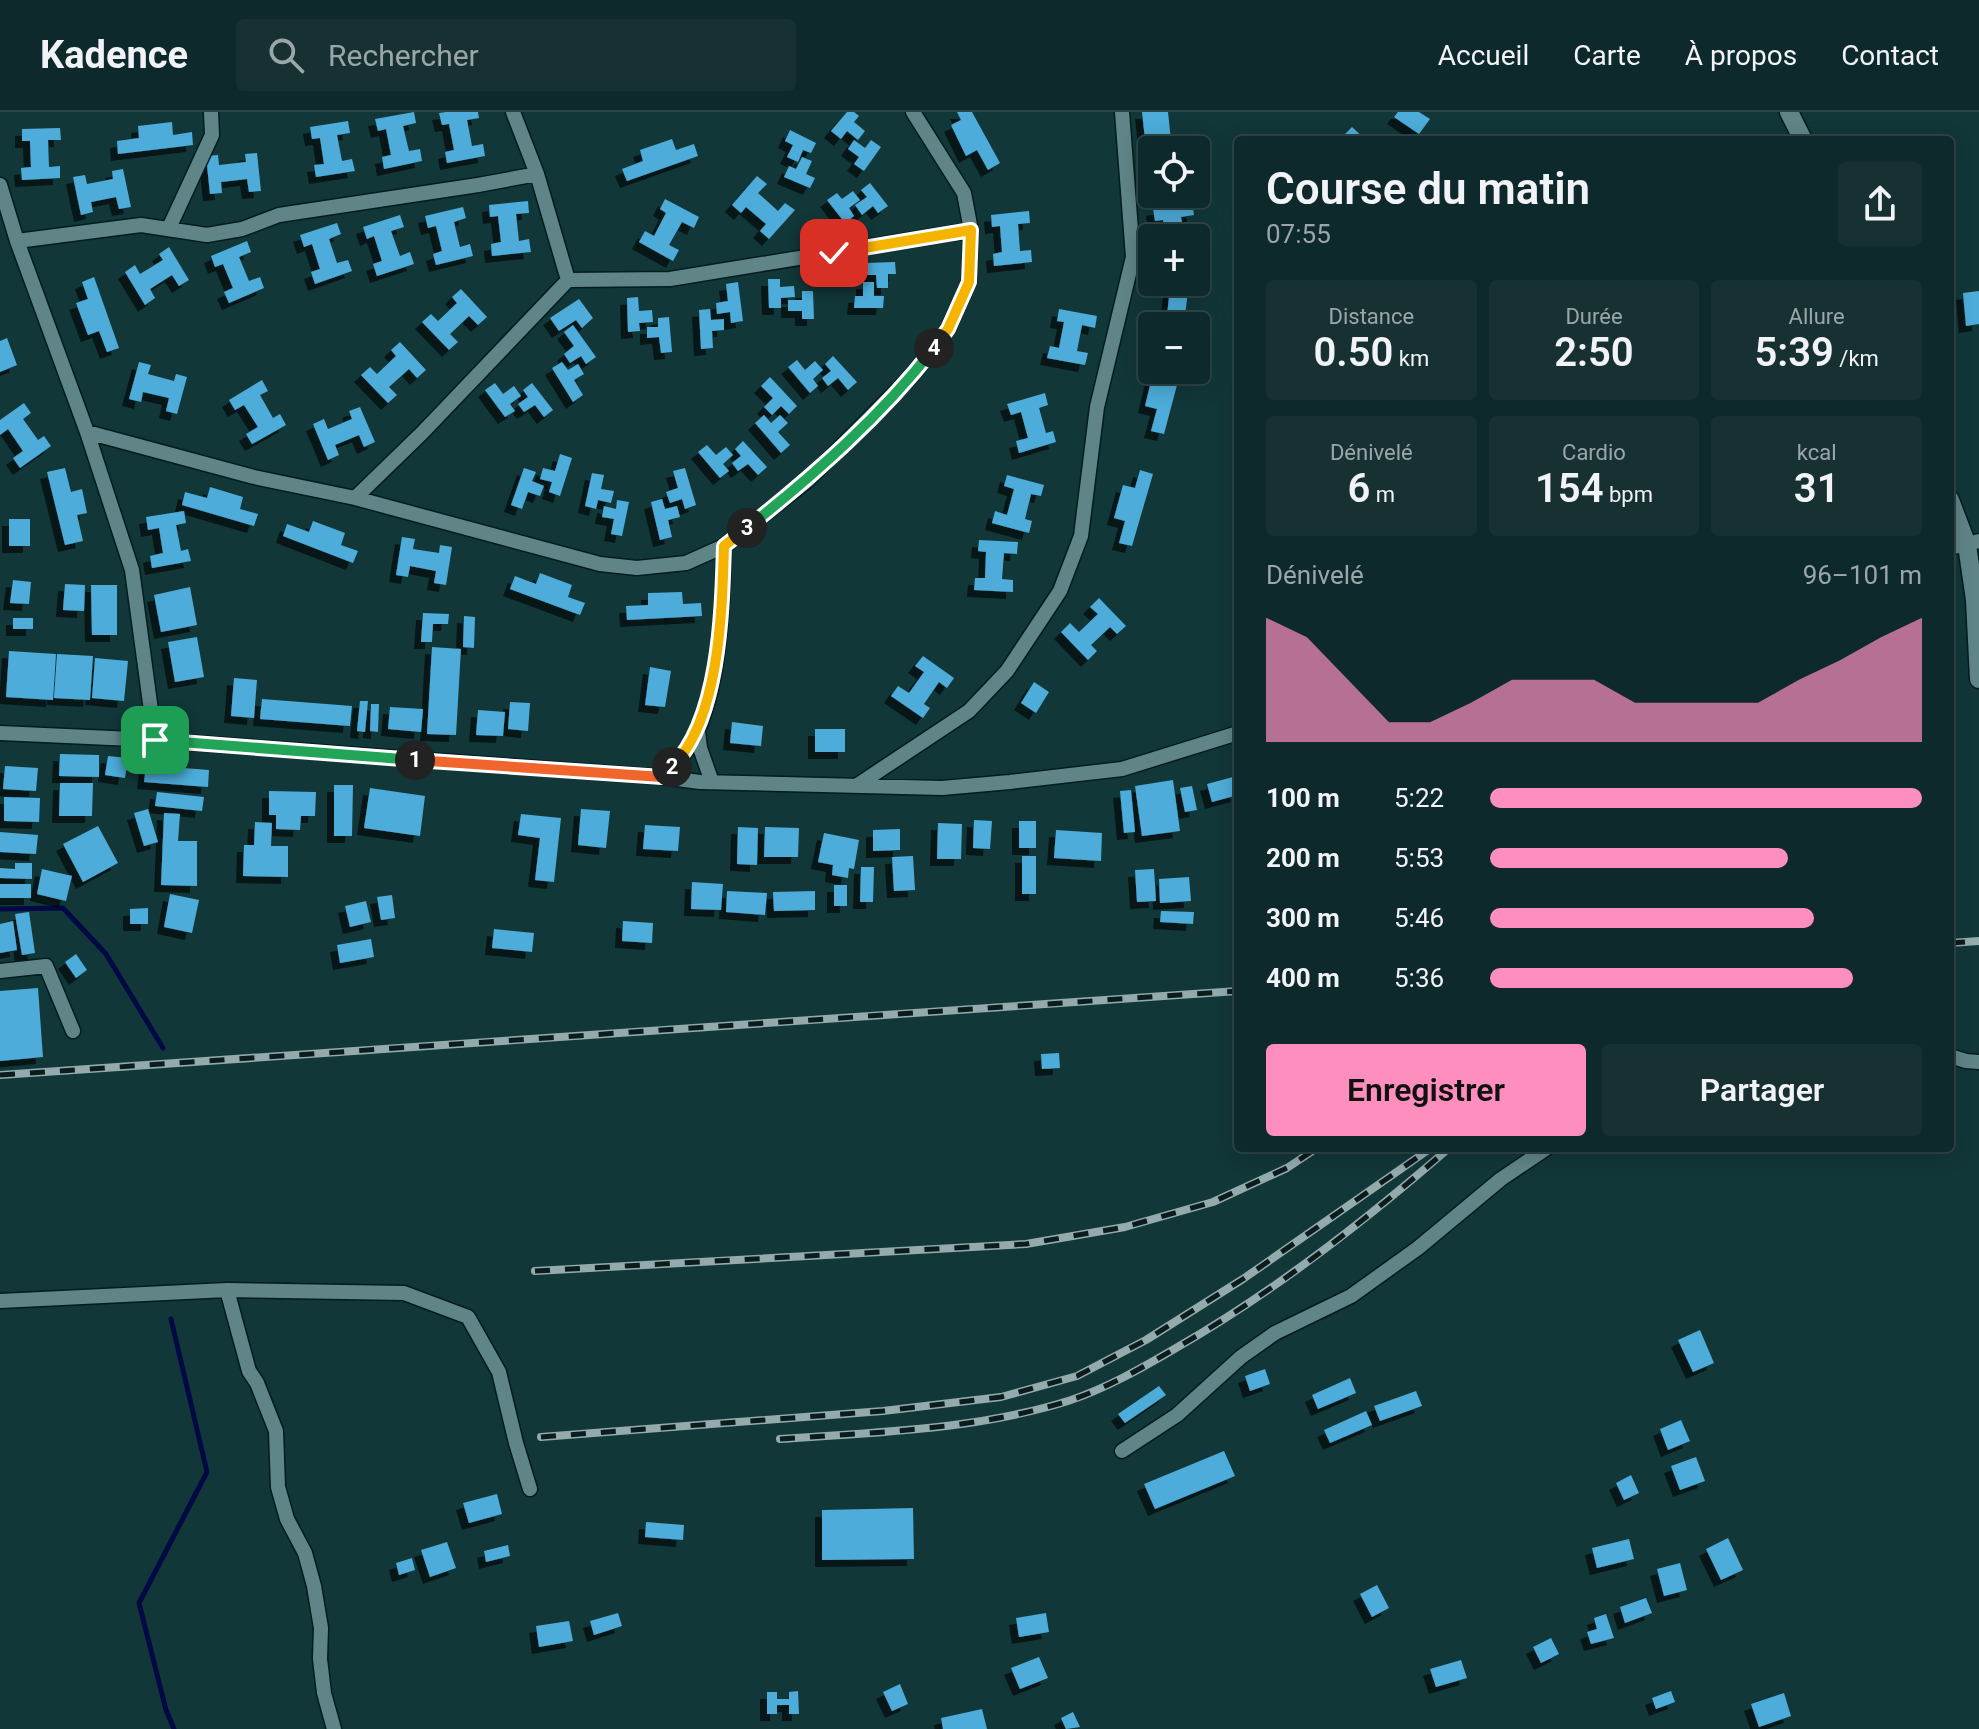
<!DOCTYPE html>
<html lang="fr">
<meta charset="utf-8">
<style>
:root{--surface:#0e292b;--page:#173133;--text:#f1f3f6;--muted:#9ba6a9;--line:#2e4547;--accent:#fe8ebd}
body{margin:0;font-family:Roboto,sans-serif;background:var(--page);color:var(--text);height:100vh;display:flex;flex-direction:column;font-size:30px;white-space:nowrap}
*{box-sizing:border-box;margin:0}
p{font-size:26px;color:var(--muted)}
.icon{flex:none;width:44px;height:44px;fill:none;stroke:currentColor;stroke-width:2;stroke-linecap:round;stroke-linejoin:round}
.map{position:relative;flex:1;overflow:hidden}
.details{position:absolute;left:1234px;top:24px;width:720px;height:1016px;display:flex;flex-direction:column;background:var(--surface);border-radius:8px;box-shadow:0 4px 20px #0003,0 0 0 2px var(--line)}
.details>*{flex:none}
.buttons{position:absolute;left:1138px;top:24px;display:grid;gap:16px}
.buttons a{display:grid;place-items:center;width:72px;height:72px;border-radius:8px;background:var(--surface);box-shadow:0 4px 20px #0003,0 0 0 2px var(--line);font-size:40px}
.pin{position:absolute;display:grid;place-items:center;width:68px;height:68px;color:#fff;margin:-34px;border-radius:16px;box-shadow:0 4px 12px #0006}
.km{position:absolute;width:40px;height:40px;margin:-20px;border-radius:50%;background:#222;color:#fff;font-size:22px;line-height:40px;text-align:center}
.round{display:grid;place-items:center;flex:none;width:84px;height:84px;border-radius:8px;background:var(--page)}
.headline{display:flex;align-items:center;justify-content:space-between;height:136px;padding:0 32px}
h1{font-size:44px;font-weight:600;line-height:60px}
.stats{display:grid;grid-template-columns:repeat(3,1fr);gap:12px;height:136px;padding:8px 32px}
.stats div{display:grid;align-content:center;border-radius:8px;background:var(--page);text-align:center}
.stats b{font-size:40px;font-weight:600}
.stats small{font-size:22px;font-weight:400}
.stats p{font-size:22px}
.chart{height:224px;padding:16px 32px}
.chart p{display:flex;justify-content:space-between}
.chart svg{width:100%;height:144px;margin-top:8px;fill:var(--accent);opacity:.7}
.action{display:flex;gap:16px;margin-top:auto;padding:16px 32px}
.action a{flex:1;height:92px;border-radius:8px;background:var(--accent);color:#111;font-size:32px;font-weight:600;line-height:92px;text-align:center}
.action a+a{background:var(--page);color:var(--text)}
ul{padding:0 32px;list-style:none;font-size:26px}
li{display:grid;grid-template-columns:128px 96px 1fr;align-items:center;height:60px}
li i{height:20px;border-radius:10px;background:var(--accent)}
header{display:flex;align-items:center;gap:48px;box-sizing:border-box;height:112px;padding:0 40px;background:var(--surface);border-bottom:2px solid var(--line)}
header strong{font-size:38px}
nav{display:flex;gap:44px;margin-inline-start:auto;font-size:28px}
.search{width:560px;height:72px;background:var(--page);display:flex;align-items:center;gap:20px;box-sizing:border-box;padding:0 28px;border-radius:8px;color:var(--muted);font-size:30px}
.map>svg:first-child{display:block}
</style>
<header>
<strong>Kadence</strong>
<div class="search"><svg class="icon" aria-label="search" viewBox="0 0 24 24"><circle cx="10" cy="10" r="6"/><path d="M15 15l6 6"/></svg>Rechercher</div>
<nav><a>Accueil</a><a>Carte</a><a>À propos</a><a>Contact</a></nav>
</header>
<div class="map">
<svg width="1979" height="1617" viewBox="0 0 1979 1617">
<defs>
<filter id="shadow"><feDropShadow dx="-7" dy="7" stdDeviation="0" flood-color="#0009"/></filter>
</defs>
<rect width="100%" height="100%" fill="#123739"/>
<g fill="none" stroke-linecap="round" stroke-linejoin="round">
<path stroke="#000944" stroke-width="5" d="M0 797 63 796 106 842 163 936
M171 1207 207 1360 139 1491 166 1598 174 1617"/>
</g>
<path fill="#4dacd9" filter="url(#shadow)" d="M414 0 416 11 403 14 409 39 420 37 422 49 384 57 382 45 391 43 386 17 378 19 375 7Z
M446 0H478L479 6 467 8 472 34 483 32 485 44 447 51 445 40 454 38 449 12 442 13 439 1Z
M847 0H854L859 4 854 10 865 19 858 28 847 19 841 27 831 19Z
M957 0H972L1000 51 988 58 977 38 966 44 951 13 961 8Z
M1142 0H1168L1172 38H1159L1157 25 1145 27Z
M1398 0H1419L1430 7 1419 22 1394 5Z
M348 9 350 21 337 23 342 49 352 47 355 59 316 65 314 53 324 52 320 26 312 27 310 15Z
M172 10 173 23 192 20 193 33 118 42 117 29 139 26 138 14Z
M1352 15 1366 28H1339Z
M60 16 61 28H48L49 55 60 54V66L22 68 21 56 31 55 30 29H22V17Z
M790 18 816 31 811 41 803 38 798 50 787 45 793 33 785 29Z
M672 27 676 38 694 32 698 44 627 69 622 57 643 49 640 38Z
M854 28 865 36 871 28 881 35 864 59 854 52 859 45 848 37Z
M257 41 261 79 249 80 247 67 221 70 222 81 210 82 206 44 218 43 219 53 246 50 245 42Z
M802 45 812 49 806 62 815 66 810 76 784 65 789 54 796 57Z
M123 57 131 95 119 97 116 85 91 90 93 100 81 103 73 65 85 63 87 72 113 67 112 59Z
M757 64 767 72 758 81 778 99 785 91 795 98 769 127 760 119 766 112 746 95 741 101 732 93Z
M870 71 888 94 878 101 873 94 862 103 855 93 867 85 861 78Z
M853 79 860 88 849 96 854 104 845 111 827 88 837 81 842 87Z
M665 87 699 105 694 116 682 110 669 133 679 138 673 149 639 130 645 119 654 124 666 101 660 97Z
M528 89 529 101 516 102 519 129 529 127 531 140 492 144 491 132 501 130 498 104 490 105 489 93Z
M1192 91 1194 103 1181 105 1185 126H1166L1163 108 1155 109 1153 97Z
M463 95 466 106 454 110 460 135 470 132 473 144 436 153 433 142 442 139 436 114 428 116 425 104Z
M1029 99 1030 111 1018 112 1020 139 1031 138 1032 150 994 154 993 142 1002 140 1000 114 992 115 991 103Z
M400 103 404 115 391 119 400 144 410 140 414 152 377 164 373 152 382 149 374 124 367 127 363 115Z
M337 111 341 122 329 127 337 151 348 148 352 159 315 172 311 160 320 157 312 132 304 135 300 123Z
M247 129 251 140 239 145 249 169 260 165 264 176 229 191 224 180 233 176 223 152 215 155 211 144Z
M169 135 189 168 179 174 172 163 150 177 155 186 145 193 125 160 135 153 140 162 163 148 159 142Z
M895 150 896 162H888V176H877L876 163H867L866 151Z
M94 165 119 236 107 240 99 219 88 223 76 191 88 187 82 170Z
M768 167H780V175L794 174 795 185 781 186V196H769Z
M1196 167 1202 168 1200 179 1188 178 1185 204 1196 206 1195 214H1156L1157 202 1167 203 1170 176H1162V170H1196Z
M738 170 743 209 731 211 730 200 717 202 716 191 728 189 726 172Z
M863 170H874V184H884L883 196H854L855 184H863Z
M461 177 487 205 478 213 469 204 450 222 458 230 449 238 422 210 431 202 438 209 457 191 452 185Z
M802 179H813L814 207H802V199H788V188H802Z
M1979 179V212L1966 214 1963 181Z
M638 185 639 199 652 198 653 210 639 211 640 219 628 220 627 186Z
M579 187 593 206 582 216 576 208 559 219 550 206Z
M710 197 711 208 724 207V218L712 219 713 236 701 237 699 198Z
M1059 197 1097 204 1095 216 1082 213 1077 239 1088 241 1085 253 1047 246 1050 234 1059 236 1064 210 1057 209Z
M669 205 672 240 661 241 659 225 647 226V215H658V206Z
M573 213 596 245 586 252 581 244 570 251 564 242 574 234 564 220Z
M7 226 17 253 0 260V229Z
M400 230 426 258 417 266 409 257 389 275 397 283 388 291 361 263 370 255 377 262 396 244 391 238Z
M833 244 857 270 848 278 838 266 828 274 822 266 831 259 825 252Z
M797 248 805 258 815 249 823 258 813 267 818 274 810 281 788 255Z
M139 250 151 253 148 262 174 269 176 262 187 265 177 302 166 299 169 286 143 280 141 290 129 287Z
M562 250 568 258 578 252 584 262 574 268 583 283 573 290 552 256Z
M1167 258H1181L1164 322 1151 319 1157 297 1145 294 1153 261 1165 264Z
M770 265 797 294 789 302 781 294 772 303 764 295 773 286 761 274Z
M262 268 268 279 260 283 273 306 280 302 286 313 252 332 246 322 258 315 244 293 235 298 229 288Z
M495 271 503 282 514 274 521 284 510 292 515 299 505 305 485 278Z
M532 271 553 298 544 305 535 293 524 300 518 292 528 285 523 278Z
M1045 281 1048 293 1039 296 1046 321 1053 319 1056 330 1019 341 1016 329 1028 326 1021 300 1011 303 1007 292Z
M24 291 31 301 23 307 38 328 44 324 51 334 20 356 13 346 23 339 8 317 0 323V308Z
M360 295 375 330 364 335 359 323 335 333 339 343 328 348 313 312 324 307 328 317 352 307 349 299Z
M764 303 771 311 780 303 788 311 778 320 790 333 781 341 755 311Z
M743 329 767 355 758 363 748 352 738 359 732 351 741 344 735 337Z
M707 333 716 343 726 335 733 343 723 352 729 359 720 366 698 340Z
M560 342 572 346 560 384 549 380 552 370 540 367 543 356 555 359Z
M65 356 71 380 82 377 87 401 77 403 83 429 65 433 47 360Z
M524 356 536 360 532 369 544 374 540 384 528 380 522 397 511 393Z
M685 356 696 393 685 397 682 387 670 391 666 380 678 376 673 359Z
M1140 358 1153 362 1132 434 1119 431 1125 409 1114 406 1123 373 1135 376Z
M592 361 604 363 601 377 614 379 611 391 598 388 596 397 585 394Z
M1007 363 1044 373 1041 384 1031 382 1025 407 1032 409 1029 421 992 411 995 399 1007 403 1014 377 1004 374Z
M210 375 243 385 240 397 258 402 254 414 182 393 185 380 207 386Z
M662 387 665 397 677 394 680 405 668 408 672 425 660 428 651 390Z
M617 388 629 390 622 424 611 422 614 407 602 405 604 394 616 397Z
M184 399 186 411 176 413 181 439 188 437 191 449 152 456 150 444 163 441 159 416 148 418 146 405Z
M9 407H30V434H9Z
M313 409 345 421 341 433 358 439 353 451 283 424 287 412 309 420Z
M402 425 415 427 413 437 439 441 440 433 452 435 446 473 434 471 436 459 410 454 408 465 396 463Z
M979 428 1018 430 1017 442 1004 441 1002 467 1013 468V480L974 478 975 466H985L986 440 978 439Z
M540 461 572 473 568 485 585 491 580 503 510 477 515 464 536 472Z
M13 468 31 470 29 492 10 491Z
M65 472 85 473 84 499 63 498Z
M91 473H117V523H92Z
M190 475 197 513 161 520 154 483Z
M682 480 683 492 701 491 702 504 627 508 626 494 648 493V481Z
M1099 486 1126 514 1117 522 1110 515 1091 533 1097 539 1088 548 1061 520 1070 511 1079 520 1098 502 1090 495Z
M423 501 449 502 448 512H433L432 530H421Z
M464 504 475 505 474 536 463 535Z
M13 506H33V517H13Z
M197 525 204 565 175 570 168 530Z
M432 535 461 537 456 623 427 622Z
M9 539 56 542 53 588 6 585Z
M57 542 93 544 90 588 54 586Z
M923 544 954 566 947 576 939 570 924 592 930 596 923 606 891 584 898 574 909 581 924 560 915 554Z
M95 546 128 549 124 589 92 586Z
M650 555 671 559 665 595 645 593Z
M234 566 257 568 254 606 231 604Z
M1034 570 1049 580 1036 601 1021 591Z
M262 587 352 594 350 614 260 607Z
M360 589H368L365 620 357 619Z
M510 590 530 591 528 619 508 617Z
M371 592H379L378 620 370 619Z
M390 595 423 597 421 620 388 617Z
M478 598 505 600 503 624 476 623Z
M732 610 763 614 761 634 730 631Z
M815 617H845V640H815Z
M60 642 99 643V665L59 664Z
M108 644 128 646 125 666 105 663Z
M146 653 209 658 208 675 144 670Z
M5 654 38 656 36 679 3 677Z
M1233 665 1238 683 1212 690 1207 672Z
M1173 668 1180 719 1142 724 1135 674Z
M60 671H93L92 704H59Z
M334 673H353L352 724H334Z
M1192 674 1197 698 1185 700 1180 676Z
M370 676 425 684 420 724 364 716Z
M1131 678 1135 720 1124 721 1120 679Z
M269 679 316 680 315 704H301L300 718 276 717V703H269Z
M157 680 204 685 202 699 155 694Z
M4 685 40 686 39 710 4 709Z
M148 697 158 730 144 734 134 701Z
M581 697 610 699 606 736 578 733Z
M164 701 180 702 178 729H197V774L161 773Z
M521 702 561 706 554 770 535 768 540 726 518 723Z
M974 708 992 709 990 737 973 736Z
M1019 709H1036V736H1019Z
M255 710 272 711 271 734H288V765L243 764 244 733H254Z
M938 711 962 712 961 747H937Z
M645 713 680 715 678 739 643 737Z
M98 714 118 751 83 770 63 732Z
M738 715 758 716 757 753 737 752Z
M765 715 799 716 798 745H764Z
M900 717V738L873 739V718Z
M1056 718 1102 721 1101 749 1054 746Z
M0 720 38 723 36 742 0 740Z
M824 721 859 728 854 757 849 756 848 766 832 763 833 753 818 750Z
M913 744 915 778 894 779 892 745Z
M1022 744H1036V782H1022Z
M15 751H32V767L0 766V756L15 757Z
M861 755H874L873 790H860Z
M42 757 72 764 66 789 37 782Z
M1154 757 1156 789 1137 790 1135 758Z
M1189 765 1191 789 1160 791 1159 767Z
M692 770 723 772 721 798 691 797Z
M0 772H31V786H0Z
M834 773H847V794H834Z
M727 779 767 781 765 803 726 800Z
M815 779V798L774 799 773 780Z
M170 782 199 788 192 821 164 815Z
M392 783 395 806 381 808 377 785Z
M366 789 371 810 350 815 345 794Z
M148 796V812H130V797Z
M1161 799 1194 800 1193 812 1160 810Z
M29 800 35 841 22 843 15 802Z
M13 809 17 838 0 841V812Z
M623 809 653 811 652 831 622 829Z
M494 817 534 821 532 840 492 836Z
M371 827 374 845 340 851 337 833Z
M76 842 87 858 76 866 65 850Z
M38 876 43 945 0 949V879Z
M1059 941 1060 956 1042 957 1041 942Z
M1700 1218 1714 1251 1693 1260 1678 1228Z
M1265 1257 1270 1272 1250 1279 1245 1264Z
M1350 1266 1356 1281 1318 1297 1312 1283Z
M1159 1274 1166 1283 1125 1311 1118 1302Z
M1416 1279 1422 1294 1380 1309 1374 1294Z
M1366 1299 1372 1313 1330 1331 1324 1318Z
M1681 1308 1690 1329 1668 1338 1660 1317Z
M1224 1339 1235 1364 1155 1397 1144 1372Z
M1696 1345 1705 1369 1680 1378 1671 1354Z
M1631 1363 1639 1381 1624 1388 1616 1371Z
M497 1382 502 1402 469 1411 463 1391Z
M913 1396 914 1447 822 1448V1398Z
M646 1410 684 1413 683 1428 645 1425Z
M1728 1426 1743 1458 1721 1468 1706 1437Z
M1629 1427 1634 1447 1597 1456 1592 1436Z
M447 1430 456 1456 430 1465 421 1438Z
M508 1433 510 1444 486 1450 484 1439Z
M412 1446 415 1458 399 1463 396 1451Z
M1680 1451 1687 1478 1664 1484 1657 1457Z
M1377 1473 1389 1496 1372 1505 1360 1482Z
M1646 1486 1652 1501 1625 1511 1620 1495Z
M618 1501 622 1514 594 1523 590 1509Z
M1046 1501 1049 1520 1019 1525 1016 1506Z
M1606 1502 1614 1526 1591 1532 1587 1520 1597 1517 1594 1506Z
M569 1509 573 1529 539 1535 536 1514Z
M1551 1526 1559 1542 1541 1551 1533 1535Z
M1039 1545 1048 1566 1020 1577 1011 1556Z
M1461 1548 1467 1566 1436 1575 1430 1557Z
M900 1572 908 1592 892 1599 883 1580Z
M798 1579 799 1602H789V1593H777V1602H767V1580H777V1587H789V1580Z
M1671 1579 1675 1590 1656 1597 1652 1586Z
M1784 1581 1791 1604 1759 1615 1751 1592Z
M982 1597 987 1617H943L941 1606Z
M1073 1600 1080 1615 1066 1617 1061 1606Z"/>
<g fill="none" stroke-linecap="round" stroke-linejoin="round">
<defs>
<path id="minor" d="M513 0 537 62 568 168
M0 73 17 129 87 320 132 458 155 628
M169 116 212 23 211 0
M17 129 141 113 207 123 242 117 279 103 478 73 537 62
M87 320 254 365 355 386 600 452 637 456 686 451 724 434 808 368 914 261 948 217 969 170 971 118 964 81 913 0
M355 386 422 321 568 168 670 167 971 118
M1950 436 1979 429
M698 619 700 636 712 670
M0 621 155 628 662 665 700 670 942 676 1010 670 1122 657 1238 621
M662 665C676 651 689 638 697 620 720 569 723 490 724 434
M856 674 969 599 1007 559 1060 479 1081 424 1097 295 1133 145 1122 0
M0 859 46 854 73 919
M1950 944 1966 949 1979 950
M227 1178 249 1259 257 1271 276 1319 278 1375 287 1407 305 1441 314 1474 321 1516 320 1547 324 1581 334 1617
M0 1189 227 1178 404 1181 468 1205 499 1260 516 1331 530 1377
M1122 1339 1177 1303 1241 1245 1275 1221 1351 1184 1418 1136 1501 1067 1547 1036"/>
<path id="tertiary" d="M1789 0 1803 28
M1950 388 1967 433 1975 488 1979 567"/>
</defs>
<use href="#minor" stroke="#021d1f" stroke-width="17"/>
<use href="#tertiary" stroke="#021d1f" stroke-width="21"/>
<use href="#minor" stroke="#608588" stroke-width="14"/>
<use href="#tertiary" stroke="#608588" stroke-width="18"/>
<defs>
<path id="rail" d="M1950 831 1979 829
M0 963 1238 879
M535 1159 1026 1132 1125 1115 1213 1090 1287 1056 1317 1036
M541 1325 883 1299 1001 1285 1077 1264 1146 1228 1243 1167 1431 1036
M780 1327C877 1320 975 1318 1068 1289 1105 1277 1142 1256 1176 1236 1274 1180 1364 1110 1449 1036"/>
</defs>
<use href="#rail" stroke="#93abad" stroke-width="8"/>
<use href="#rail" stroke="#0c1b1c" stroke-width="5" stroke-dasharray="15" stroke-linecap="butt"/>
</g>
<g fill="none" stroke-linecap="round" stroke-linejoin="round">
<defs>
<path id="split-1" d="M155 628 415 648"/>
<path id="split-2" d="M415 648 662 665 672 655"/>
<path id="split-3" d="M672 655C720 607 722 499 724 434L747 416"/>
<path id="split-4" d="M747 416C814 363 881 304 934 236"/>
<path id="split-5" d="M834 141 971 118 969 170 948 217 934 236"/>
</defs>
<use href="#split-1" stroke="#fff" stroke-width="16"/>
<use href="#split-2" stroke="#fff" stroke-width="16"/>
<use href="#split-3" stroke="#fff" stroke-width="16"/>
<use href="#split-4" stroke="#fff" stroke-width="16"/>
<use href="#split-5" stroke="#fff" stroke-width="16"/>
<use href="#split-1" stroke="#22a559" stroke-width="10"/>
<use href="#split-2" stroke="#f0652b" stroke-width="10"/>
<use href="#split-3" stroke="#f5b400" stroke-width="10"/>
<use href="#split-4" stroke="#22a559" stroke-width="10"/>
<use href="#split-5" stroke="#f5b400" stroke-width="10"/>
</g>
</svg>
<div class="buttons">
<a><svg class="icon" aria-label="locate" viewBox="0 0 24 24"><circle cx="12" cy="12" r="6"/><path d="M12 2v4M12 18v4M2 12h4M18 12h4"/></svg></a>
<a>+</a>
<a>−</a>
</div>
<div class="pin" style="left:155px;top:628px;background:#1e9e55"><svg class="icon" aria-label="arrive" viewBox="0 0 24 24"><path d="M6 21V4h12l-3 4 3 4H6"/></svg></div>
<div class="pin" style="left:834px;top:141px;background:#d93025"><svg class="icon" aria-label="check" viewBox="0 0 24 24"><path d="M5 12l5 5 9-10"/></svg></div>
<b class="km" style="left:415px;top:648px">1</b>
<b class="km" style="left:672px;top:655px">2</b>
<b class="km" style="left:747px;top:416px">3</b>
<b class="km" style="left:934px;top:236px">4</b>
<section class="details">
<div class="headline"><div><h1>Course du matin</h1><p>07:55</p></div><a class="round"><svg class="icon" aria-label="share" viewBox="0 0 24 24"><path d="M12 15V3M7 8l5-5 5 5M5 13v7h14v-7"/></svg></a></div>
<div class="stats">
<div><p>Distance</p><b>0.50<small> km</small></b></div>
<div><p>Durée</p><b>2:50</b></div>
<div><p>Allure</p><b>5:39<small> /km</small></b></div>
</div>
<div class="stats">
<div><p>Dénivelé</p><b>6<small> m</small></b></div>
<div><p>Cardio</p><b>154<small> bpm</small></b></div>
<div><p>kcal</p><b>31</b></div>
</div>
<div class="chart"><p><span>Dénivelé</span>96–101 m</p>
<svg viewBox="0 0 160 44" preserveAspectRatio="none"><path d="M0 44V6L10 12L20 25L30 38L40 38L50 32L60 25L70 25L80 25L90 32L100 32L110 32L120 32L130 25L140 19L150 12L160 6V44z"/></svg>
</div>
<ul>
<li><b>100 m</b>5:22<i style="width:100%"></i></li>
<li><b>200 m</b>5:53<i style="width:69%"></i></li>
<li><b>300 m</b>5:46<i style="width:75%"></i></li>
<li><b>400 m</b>5:36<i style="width:84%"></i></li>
</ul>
<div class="action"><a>Enregistrer</a><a>Partager</a></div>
</section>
</div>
